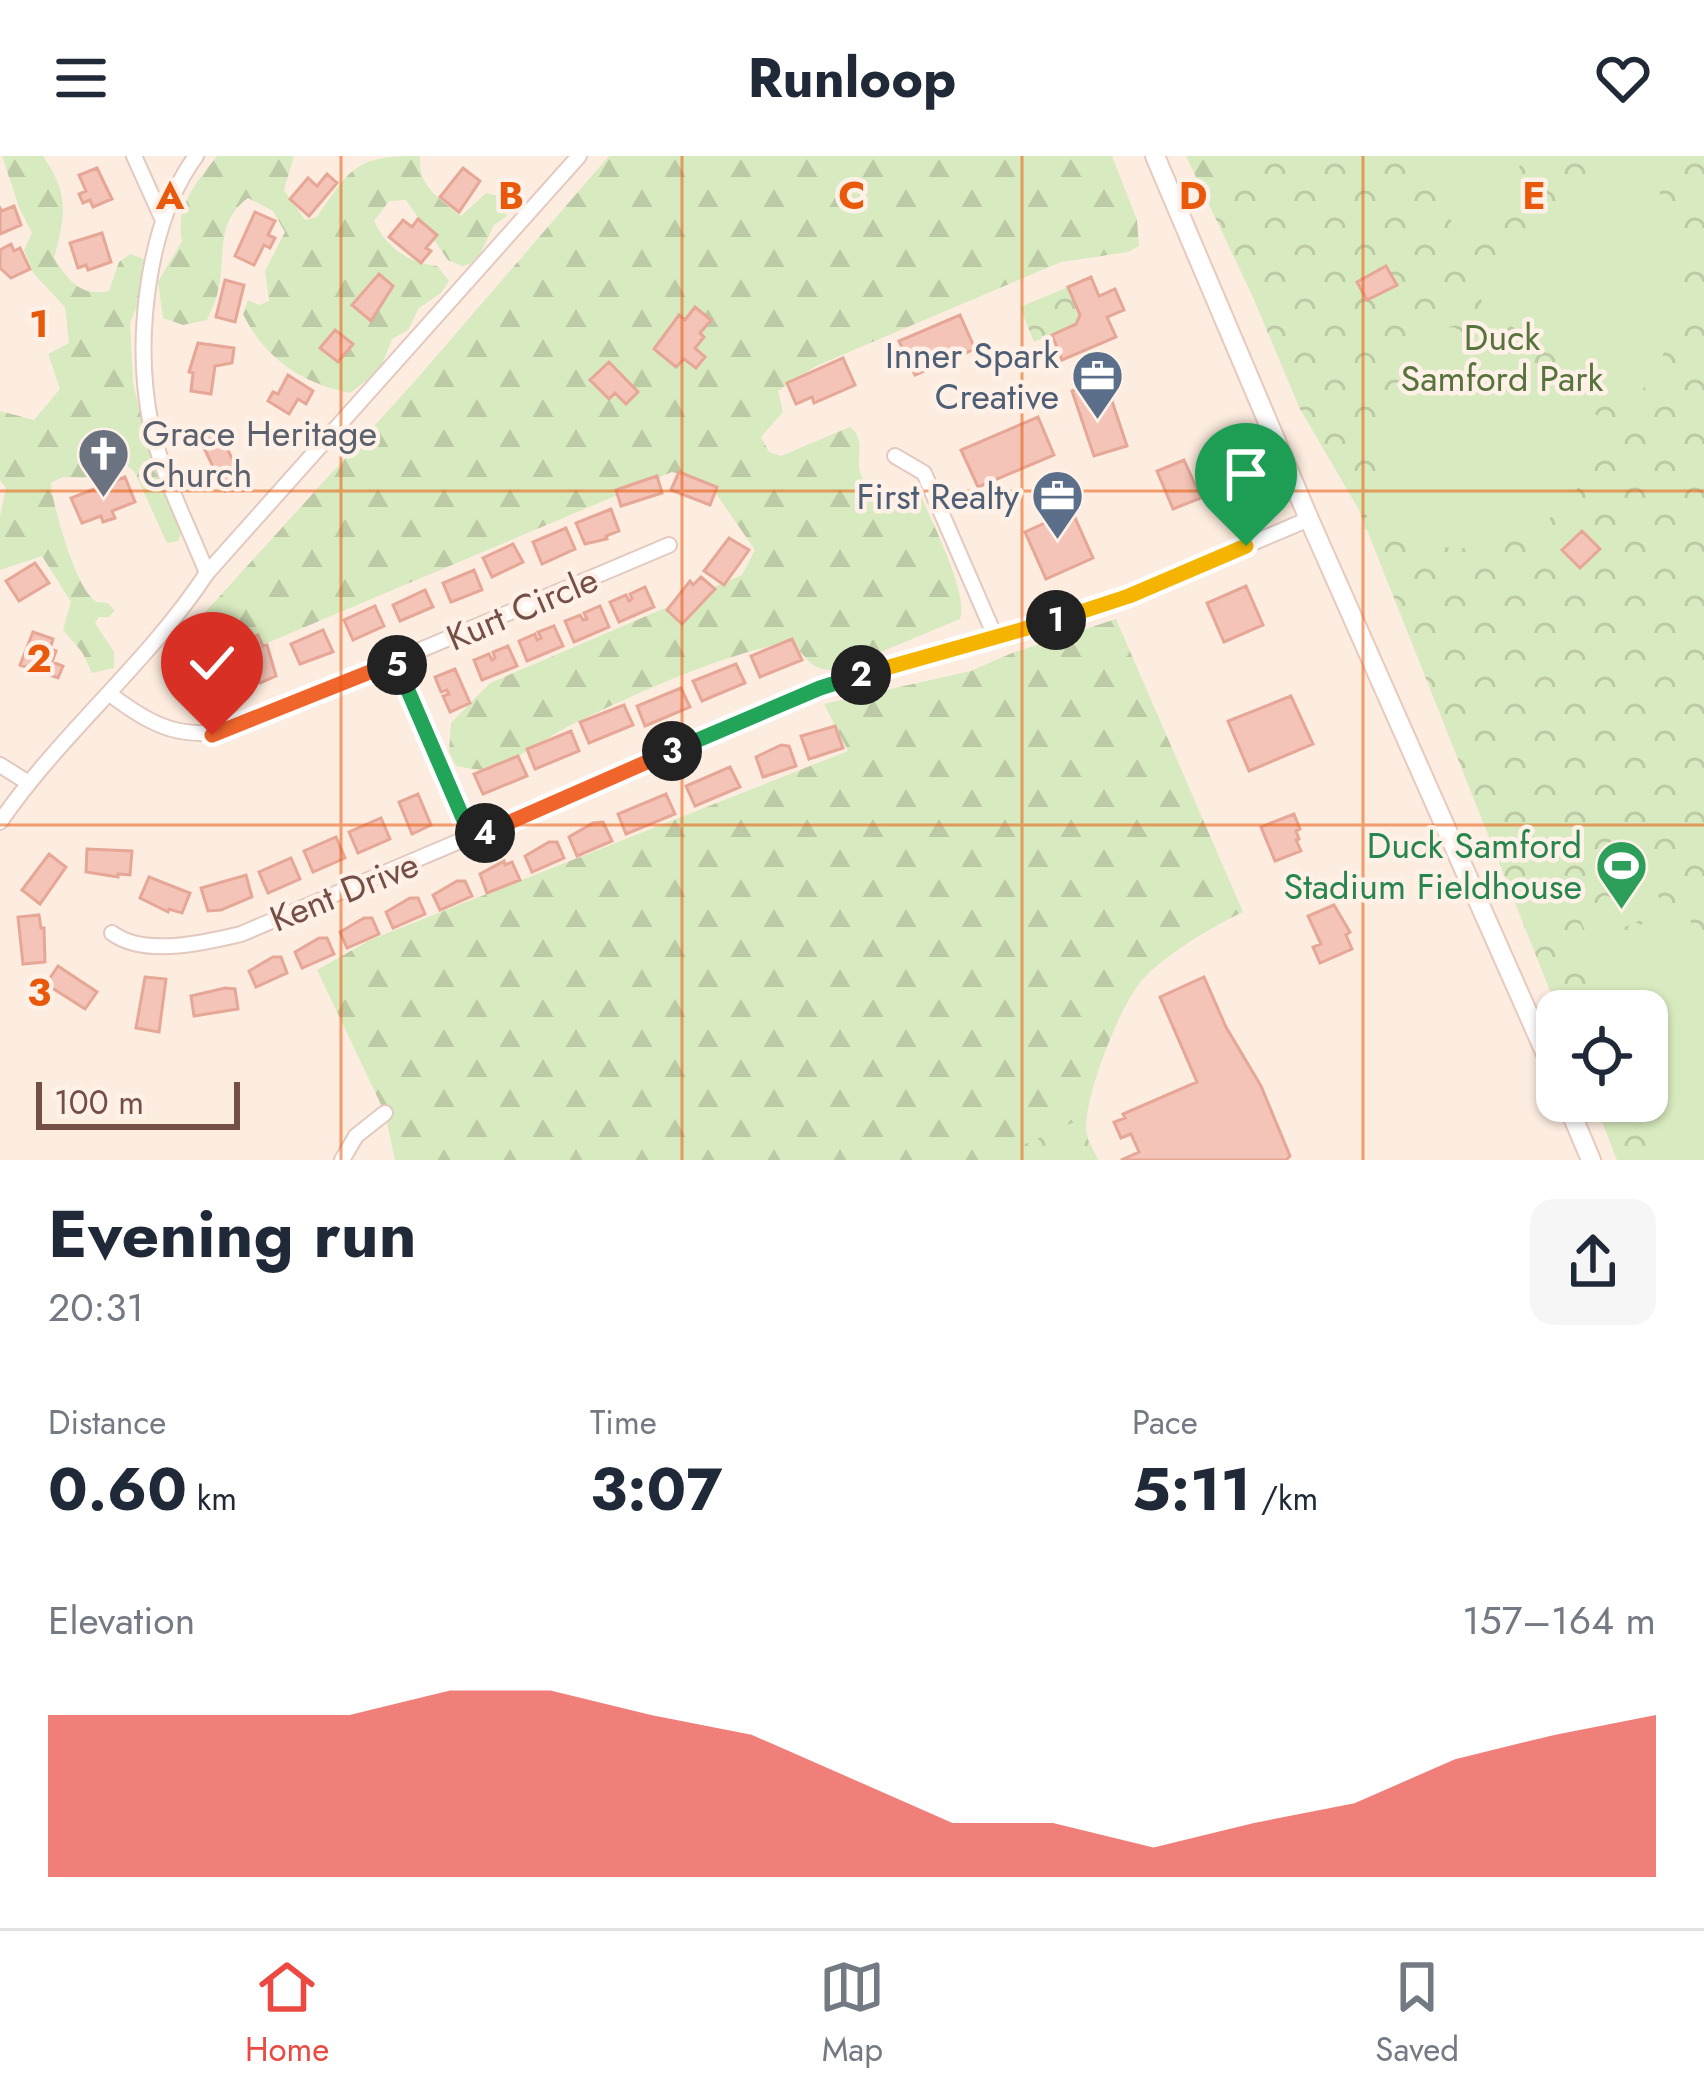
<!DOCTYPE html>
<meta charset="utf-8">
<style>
:root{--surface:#fff;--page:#f6f6f7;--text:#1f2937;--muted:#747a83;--line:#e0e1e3;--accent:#eb4941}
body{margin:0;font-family:Jost,sans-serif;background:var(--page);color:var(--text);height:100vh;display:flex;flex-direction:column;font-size:45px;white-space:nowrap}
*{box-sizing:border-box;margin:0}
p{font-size:39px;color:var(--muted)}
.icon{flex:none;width:66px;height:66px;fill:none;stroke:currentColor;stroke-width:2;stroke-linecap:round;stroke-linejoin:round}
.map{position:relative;height:1004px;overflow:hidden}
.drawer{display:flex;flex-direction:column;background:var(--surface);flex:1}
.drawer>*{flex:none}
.tools{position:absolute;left:1536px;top:834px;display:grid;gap:24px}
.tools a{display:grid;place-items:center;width:132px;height:132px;border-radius:24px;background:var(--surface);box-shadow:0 3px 9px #0004;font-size:60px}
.scale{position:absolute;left:36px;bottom:30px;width:204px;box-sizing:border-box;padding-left:12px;border:6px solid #744f47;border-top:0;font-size:33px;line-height:42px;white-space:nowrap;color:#744f47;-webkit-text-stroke:9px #fff1e7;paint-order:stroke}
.pin{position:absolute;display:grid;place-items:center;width:102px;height:102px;color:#fff;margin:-123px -51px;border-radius:50% 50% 50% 0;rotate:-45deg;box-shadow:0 0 12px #0007}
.pin .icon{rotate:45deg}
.km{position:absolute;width:60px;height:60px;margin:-30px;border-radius:50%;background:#222;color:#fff;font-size:33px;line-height:60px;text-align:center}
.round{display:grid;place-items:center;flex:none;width:126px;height:126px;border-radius:24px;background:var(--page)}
.summary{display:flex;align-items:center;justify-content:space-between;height:204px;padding:0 48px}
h1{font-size:66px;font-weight:700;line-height:90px}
.metrics{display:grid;grid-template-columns:repeat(3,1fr);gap:18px;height:204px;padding:12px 48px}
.metrics div{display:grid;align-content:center}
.metrics b{font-size:60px;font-weight:700}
.metrics small{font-size:33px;font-weight:400}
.metrics p{font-size:33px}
.chart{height:336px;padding:24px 48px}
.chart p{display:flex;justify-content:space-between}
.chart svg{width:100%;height:216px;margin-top:12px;fill:var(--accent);opacity:.7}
header{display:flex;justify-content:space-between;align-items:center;height:156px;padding:0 48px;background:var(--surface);font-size:54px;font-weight:700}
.menu{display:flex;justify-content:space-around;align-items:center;height:168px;border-top:3px solid var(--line);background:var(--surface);font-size:33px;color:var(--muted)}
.menu a{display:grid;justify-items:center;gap:6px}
.menu .current{color:var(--accent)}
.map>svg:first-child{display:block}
</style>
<header><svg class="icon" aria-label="menu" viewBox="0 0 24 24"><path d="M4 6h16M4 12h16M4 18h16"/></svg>Runloop<svg class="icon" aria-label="heart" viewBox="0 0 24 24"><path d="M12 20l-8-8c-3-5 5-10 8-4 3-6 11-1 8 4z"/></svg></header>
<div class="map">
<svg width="1704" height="1004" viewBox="0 0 1704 1004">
<defs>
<pattern id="forest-firs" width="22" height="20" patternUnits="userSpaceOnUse" patternTransform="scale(3)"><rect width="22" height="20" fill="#d8eabf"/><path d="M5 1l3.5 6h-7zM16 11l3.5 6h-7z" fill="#bdcaa6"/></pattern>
<pattern id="park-crowns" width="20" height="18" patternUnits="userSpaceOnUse" patternTransform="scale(3)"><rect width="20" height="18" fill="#d8eabf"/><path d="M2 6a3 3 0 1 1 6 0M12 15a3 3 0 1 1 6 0" fill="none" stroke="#bdcaa6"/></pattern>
</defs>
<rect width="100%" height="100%" fill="#fdede0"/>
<path fill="url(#forest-firs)" d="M2 0H43C69 38 66 58 54 102 68 124 80 141 109 135L119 106 130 98 144 103 141 141 130 167 133 227 148 290 181 375 179 385 167 387 134 315 120 305 89 322 63 321 51 327C53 352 74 422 90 440 97 448 98 446 108 447L114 454 109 461H99L95 467 114 496V512L92 517 82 496 63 474 71 446 42 400 0 414V360L6 332 0 324V255L34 264 60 233 48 198 69 187 65 151 34 118 24 94 32 77 19 51Z
M217 0H294L284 34 305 64 317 61C352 10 356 0 420 0 418 32 439 41 461 60L486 37 503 41 507 60 494 69 476 106 462 110 448 104 406 44 389 45 374 65C387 92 407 106 437 110L449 125 441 137 419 152 408 174 392 183 380 214 350 237C302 227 265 203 243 158L248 144 259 149 269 145 265 115 285 76 273 55 248 42C214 67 227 100 218 135 216 145 211 155 207 164L183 169 163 162 158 126 182 85C175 49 196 28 217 0Z
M609 0H1112L1137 64 1139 90 1128 96 1061 106 816 210 778 235 783 256 761 281 769 296 781 300 850 271C870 287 850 307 865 325 880 343 903 326 920 337 931 365 969 438 960 463L840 513C799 520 809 482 776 489 713 502 625 542 567 571 542 584 512 609 484 613 475 615 465 611 456 610L449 596 451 567 490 527 742 419 755 394 708 326 672 316 182 523 172 521C167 505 170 497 180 484L415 225Z
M1186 0H1278L1202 34Z
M1116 463 1243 756C1213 770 1165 799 1143 823 1121 845 1080 950 1087 978 1089 987 1095 996 1098 1004H395L385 957 317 814 370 784 848 595 824 548 971 515 1012 497Z"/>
<path fill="url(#park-crowns)" d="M1278 0H1704V1004H1617L1594 945H1647V855H1558L1359 354 1300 253 1252 139 1202 34Z
M1068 131 1080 159 1076 168 1034 186 1020 151Z
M1079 964 1097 1004H990Z"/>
<path fill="#d8eabf" d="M1407 0H1522C1515 37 1494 62 1462 81Z
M1625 0H1635C1701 81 1695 168 1632 248L1482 151 1480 128Z
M1453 171 1615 270C1553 394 1494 414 1364 373L1407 192 1428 175Z
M1653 727 1664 754 1590 786 1578 759 1628 733 1630 737Z
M1684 750 1704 797V1004H1670L1645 945 1647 855H1607L1581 794Z"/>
<path fill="#f3c4b7" stroke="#e6a797" stroke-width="3" d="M97 12 112 43 93 51 90 44 83 47 79 38 86 35 79 19Z
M463 12 480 25 459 56 440 41Z
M327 18 337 27 309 60 290 43 308 22 317 30Z
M14 50 21 69 0 78V52L2 55Z
M255 56 275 65 268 79 275 82 270 92 264 89 254 109 235 100Z
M418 63 437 79 426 92 431 95 421 107 389 81 403 64 412 71Z
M102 77 111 106 88 114 86 109 78 112 70 87Z
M11 88 14 95 20 92 30 113 11 122 0 112V94Z
M1386 110 1397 129 1367 144 1357 126Z
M379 118 393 130 371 165 352 149Z
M1091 121 1099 140 1115 133 1124 154 1107 161 1116 181 1062 204 1052 179 1076 168 1080 159 1068 131Z
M225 124 244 129 235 166 216 161Z
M695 151 711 164 700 177 704 181 695 192 705 201 696 212 684 203 676 211 654 193 679 159 685 164Z
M960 159 975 193 915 219 899 185Z
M335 174 353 188 338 206 320 192Z
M198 187 234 192 232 207 215 210 211 238 191 235 193 217 189 216Z
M843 202 855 229 814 247 812 241 796 248 787 227Z
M609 206 638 236 626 248 615 237 609 243 590 224Z
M288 219 313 235 306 248 298 243 289 258 268 245 273 236 278 238Z
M1105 224 1127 290 1094 300 1072 235Z
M1038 261 1054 299 978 331 961 294Z
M218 273 243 326 225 335 199 282Z
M1184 304 1201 342 1173 353 1157 315Z
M679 316 717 331 710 349 671 334Z
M657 320 662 337 621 350 616 334Z
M125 321 135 346 112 355 115 362 103 366 101 360 82 367 71 342Z
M611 353 619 375 606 380 607 383 585 388 576 367Z
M1072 355 1093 402 1046 423 1025 376Z
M566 372 575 393 542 408 533 386Z
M1582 375 1600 393 1580 412 1562 394Z
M729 382 749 394 724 429 704 415Z
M513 388 523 406 492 421 483 402Z
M35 407 49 427 19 445 6 425Z
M474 414 482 434 451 446 443 427Z
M701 421 715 433 682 468 667 454 690 425 693 429Z
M1246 430 1263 469 1224 486 1207 447Z
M645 431 654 451 619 466 610 446 626 439 629 445 632 443 630 438Z
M425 434 433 451 400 465 393 449Z
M375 450 384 470 353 484 344 464Z
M600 450 609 471 574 486 565 465 580 459 583 464 587 463 584 457Z
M554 470 563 490 527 505 519 485 535 478 537 484 541 482 538 476Z
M323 474 333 496 300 508 291 488Z
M33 476 53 483 50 493 56 495 52 506 63 510 58 522 20 509Z
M258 479 263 490 267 489 276 520 260 527 243 499 247 498 242 486Z
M792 483 802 504 760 521 751 500Z
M508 490 517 510 482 524 474 504 489 498 492 504 495 502 493 496Z
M736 508 745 527 702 545 693 525Z
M455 513 470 547 450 556 443 540 449 538 447 534 441 536 435 521Z
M217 519 221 546 186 547 183 527Z
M681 532 690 551 645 570 637 550Z
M1291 540 1313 588 1249 615 1228 565Z
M624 549 633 569 589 587 580 566Z
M835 570 843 592 809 603 801 580Z
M571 575 579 595 535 613 527 593Z
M781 589 789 590 796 610 763 621 756 601Z
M518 600 527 620 483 638 474 618Z
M730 611 740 631 695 650 686 630Z
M418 638 431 669 412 678 399 646Z
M666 638 675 658 626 678 618 658Z
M1294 658 1300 673 1296 675 1299 683 1296 684 1301 695 1275 705 1261 671Z
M381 662 390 683 358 697 349 676Z
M603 666 612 685 577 700 569 681 593 667Z
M336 681 345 702 313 716 304 695Z
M549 686H557L564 702 532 716 525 700Z
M87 693 132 695 130 719 118 718V721L86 716Z
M49 698 66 711 40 748 22 734Z
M291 702 300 723 268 737 259 716Z
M504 705 505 709 512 706 520 724 487 737 480 718Z
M246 719 252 741 221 754 208 755 201 732Z
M149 721 190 737 182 757 169 753 168 756 140 742Z
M457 725H465L472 740 440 754 433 739Z
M410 742H418L425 758 393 772 386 756Z
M1334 749 1350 776 1346 779 1352 793 1320 807 1313 791 1321 788 1308 760Z
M39 759 41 772H44L45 806 23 808 18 761Z
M364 762H372L379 778 347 792 340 776Z
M319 782H327L334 798 302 812 295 796Z
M273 801H281L287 817 256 831 249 815Z
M58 810 97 836 85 853 46 828Z
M145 821 166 823 159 876 136 872Z
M1204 821 1226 871 1261 930 1290 1000 1286 1004H1121L1139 996 1131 978 1121 982 1114 966 1125 962 1123 958 1197 926 1160 841Z
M225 832 235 833 238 853 194 860 191 840Z"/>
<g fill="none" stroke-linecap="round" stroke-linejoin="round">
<defs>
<path id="minor" d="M134 0 162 62
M196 0C146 68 134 186 151 269 162 320 188 369 207 417
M895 300 924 317 995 480
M395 506 472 683
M110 538C151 570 184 586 236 572L669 389
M0 609 27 626
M0 666C61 577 147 508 207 417L579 0
M112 777C144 801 204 787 241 778L820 532 1128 440 1309 363
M342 1004 356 980 385 957"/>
<path id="secondary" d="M1155 0 1309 363 1557 923
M1566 945 1591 1004"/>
</defs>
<use href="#minor" stroke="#e3c9bf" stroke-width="18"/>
<use href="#secondary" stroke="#e8c9bc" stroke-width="22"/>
<use href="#minor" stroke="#fff" stroke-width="14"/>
<use href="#secondary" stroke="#fff" stroke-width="18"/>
</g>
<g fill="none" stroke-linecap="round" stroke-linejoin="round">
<defs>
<path id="split-1" d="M1056 464 1129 440 1246 390"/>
<path id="split-2" d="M861 519 1056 464"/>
<path id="split-3" d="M672 595 820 532 861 519"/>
<path id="split-4" d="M485 677 672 595"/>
<path id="split-5" d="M397 509 472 683 485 677"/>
<path id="split-6" d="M212 579 395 506 397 509"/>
</defs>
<use href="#split-1" stroke="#fff" stroke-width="24"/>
<use href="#split-2" stroke="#fff" stroke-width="24"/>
<use href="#split-3" stroke="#fff" stroke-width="24"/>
<use href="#split-4" stroke="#fff" stroke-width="24"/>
<use href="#split-5" stroke="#fff" stroke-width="24"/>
<use href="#split-6" stroke="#fff" stroke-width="24"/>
<use href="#split-1" stroke="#f5b400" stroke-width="15"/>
<use href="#split-2" stroke="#f5b400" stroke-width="15"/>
<use href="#split-3" stroke="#22a559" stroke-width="15"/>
<use href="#split-4" stroke="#f0652b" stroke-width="15"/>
<use href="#split-5" stroke="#22a559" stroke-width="15"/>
<use href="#split-6" stroke="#f0652b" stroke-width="15"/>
</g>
<path fill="none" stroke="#e8590c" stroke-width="3" stroke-opacity="0.55" d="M341 0V1004M682 0V1004M1022 0V1004M1363 0V1004M0 335H1704M0 669H1704"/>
<defs>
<symbol id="office-pin" viewBox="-11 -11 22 30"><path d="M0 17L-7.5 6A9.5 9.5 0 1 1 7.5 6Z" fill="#5c6f8a" stroke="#fff1e7"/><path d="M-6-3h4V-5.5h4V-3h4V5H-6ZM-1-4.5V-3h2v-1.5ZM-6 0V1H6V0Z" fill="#fff"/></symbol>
<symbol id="church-pin" viewBox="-11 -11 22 30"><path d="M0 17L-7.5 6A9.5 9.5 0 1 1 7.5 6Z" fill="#6b7280" stroke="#fff1e7"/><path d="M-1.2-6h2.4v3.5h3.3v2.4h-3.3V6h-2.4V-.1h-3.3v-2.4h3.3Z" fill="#fff"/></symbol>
<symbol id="stadium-pin" viewBox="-11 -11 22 30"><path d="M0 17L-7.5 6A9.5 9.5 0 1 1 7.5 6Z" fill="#2e9e5b" stroke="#fff1e7"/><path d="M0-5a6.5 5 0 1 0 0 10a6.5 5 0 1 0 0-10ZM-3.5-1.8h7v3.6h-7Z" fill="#fff"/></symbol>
</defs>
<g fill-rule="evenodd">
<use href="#office-pin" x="1068" y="190" width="59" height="81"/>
<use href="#church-pin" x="74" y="268" width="59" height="81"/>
<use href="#office-pin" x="1028" y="310" width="59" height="81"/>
<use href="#stadium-pin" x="1592" y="680" width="59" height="81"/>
</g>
<g text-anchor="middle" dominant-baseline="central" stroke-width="9" stroke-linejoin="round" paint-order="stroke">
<g font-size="36" fill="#57743c" stroke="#fff1e7">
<text x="1502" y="181">Duck<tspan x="1502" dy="41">Samford Park</tspan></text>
</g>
<g font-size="36" fill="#4e5e75" stroke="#fff1e7" text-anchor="end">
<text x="1059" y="199">Inner Spark<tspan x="1059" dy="41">Creative</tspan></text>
<text x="1019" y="340">First Realty</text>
</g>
<g font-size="36" fill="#5b616d" stroke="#fff1e7" text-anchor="start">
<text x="142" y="277">Grace Heritage<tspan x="142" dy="41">Church</tspan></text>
</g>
<g font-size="36" fill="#744f47" stroke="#fff1e7">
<text transform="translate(522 452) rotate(-23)">Kurt Circle</text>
<text transform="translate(344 735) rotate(-22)">Kent Drive</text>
</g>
<g font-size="36" fill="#27864d" stroke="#fff1e7" text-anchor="end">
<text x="1582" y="689">Duck Samford<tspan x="1582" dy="41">Stadium Fieldhouse</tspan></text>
</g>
</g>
<g font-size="39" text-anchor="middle" font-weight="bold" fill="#e8590c" stroke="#fff1e7" stroke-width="9" stroke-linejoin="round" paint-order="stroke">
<text x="170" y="53">A</text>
<text x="511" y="53">B</text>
<text x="852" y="53">C</text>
<text x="1193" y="53">D</text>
<text x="1534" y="53">E</text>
<text x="39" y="181">1</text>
<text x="39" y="516">2</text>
<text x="39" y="850">3</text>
</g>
</svg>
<div class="tools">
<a><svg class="icon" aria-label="locate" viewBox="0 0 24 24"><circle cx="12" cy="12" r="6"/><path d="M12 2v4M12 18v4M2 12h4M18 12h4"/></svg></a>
</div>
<div class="scale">100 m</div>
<div class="pin" style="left:1246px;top:390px;background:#1e9e55"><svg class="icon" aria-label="arrive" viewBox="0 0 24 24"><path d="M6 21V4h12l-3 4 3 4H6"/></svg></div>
<div class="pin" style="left:212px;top:579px;background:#d93025"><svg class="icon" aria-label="check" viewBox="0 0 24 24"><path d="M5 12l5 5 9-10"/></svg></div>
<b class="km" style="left:1056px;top:464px">1</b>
<b class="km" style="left:861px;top:519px">2</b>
<b class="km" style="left:672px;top:595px">3</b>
<b class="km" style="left:485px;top:677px">4</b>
<b class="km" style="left:397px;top:509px">5</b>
</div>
<section class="drawer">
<div class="summary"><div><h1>Evening run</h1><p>20:31</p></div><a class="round"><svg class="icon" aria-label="share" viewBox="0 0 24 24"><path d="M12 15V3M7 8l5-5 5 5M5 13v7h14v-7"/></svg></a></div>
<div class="metrics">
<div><p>Distance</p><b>0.60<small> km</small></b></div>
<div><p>Time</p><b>3:07</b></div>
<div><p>Pace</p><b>5:11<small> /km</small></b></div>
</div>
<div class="chart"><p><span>Elevation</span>157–164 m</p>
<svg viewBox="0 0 160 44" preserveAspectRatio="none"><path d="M0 44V11L10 11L20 11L30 11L40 6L50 6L60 11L70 15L80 24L90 33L100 33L110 38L120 33L130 29L140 20L150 15L160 11V44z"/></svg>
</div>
</section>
<nav class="menu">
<a class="current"><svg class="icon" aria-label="home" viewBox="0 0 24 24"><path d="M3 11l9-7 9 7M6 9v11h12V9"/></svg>Home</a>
<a><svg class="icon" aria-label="map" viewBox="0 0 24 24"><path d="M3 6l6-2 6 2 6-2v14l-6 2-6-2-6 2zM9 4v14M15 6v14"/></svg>Map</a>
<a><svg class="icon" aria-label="saved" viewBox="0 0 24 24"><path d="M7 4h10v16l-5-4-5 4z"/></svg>Saved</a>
</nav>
